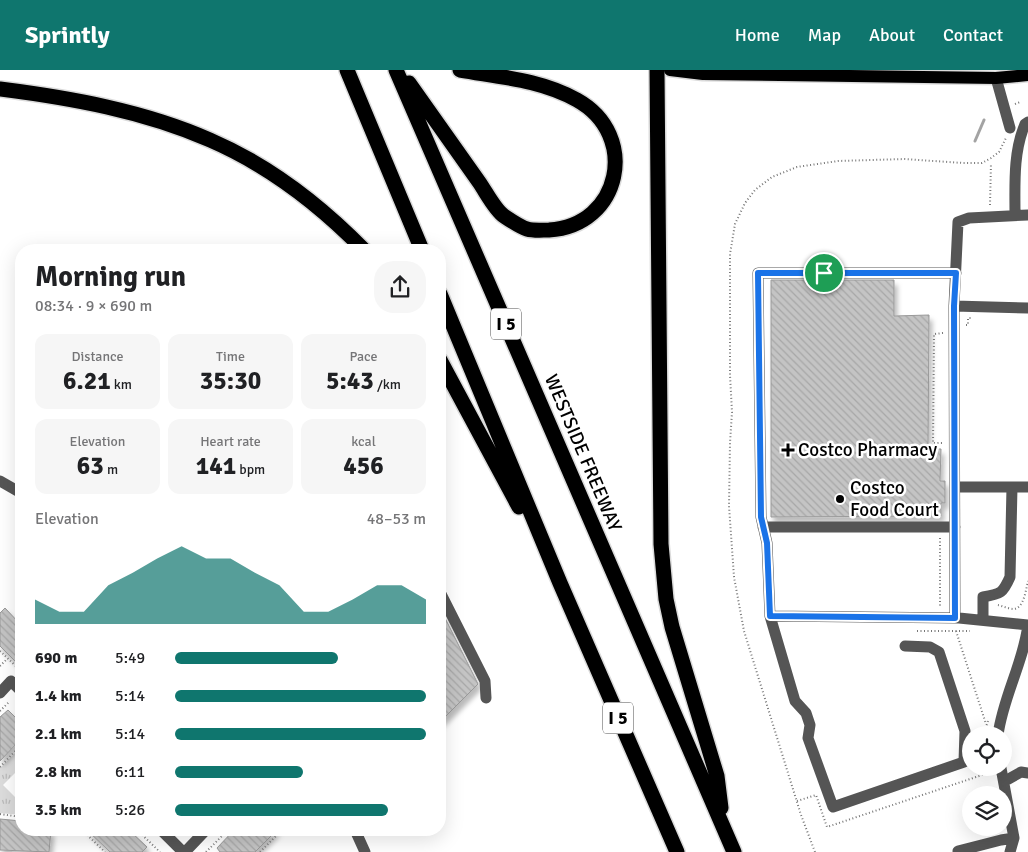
<!DOCTYPE html>
<meta charset="utf-8">
<style>
:root{--surface:#fff;--page:#f6f6f6;--text:#202124;--muted:#757577;--accent:#0f766e}
body{margin:0;font-family:Signika,sans-serif;background:var(--page);color:var(--text);height:100vh;display:flex;flex-direction:column;font-size:19px;white-space:nowrap}
*{box-sizing:border-box;margin:0}
p{font-size:16px;color:var(--muted)}
.icon{flex:none;width:28px;height:28px;fill:none;stroke:currentColor;stroke-width:2;stroke-linecap:round;stroke-linejoin:round}
.map{position:relative;flex:1;overflow:hidden}
.drawer{position:absolute;left:15px;top:174px;width:431px;height:592px;display:flex;flex-direction:column;background:var(--surface);border-radius:20px;box-shadow:0 5px 20px #0002}
.drawer>*{flex:none}
.fabs{position:absolute;left:962px;top:656px;display:grid;gap:10px}
.fabs a{display:grid;place-items:center;width:50px;height:50px;border-radius:50%;background:var(--surface);box-shadow:0 5px 20px #0002;font-size:25px}
.pin{position:absolute;display:grid;place-items:center;width:42px;height:42px;color:#fff;margin:-21px;border:2px solid #fff;border-radius:50%;box-shadow:0 1px 5px #0007}
.round{display:grid;place-items:center;flex:none;width:52px;height:52px;border-radius:20px;background:var(--page)}
.head{display:flex;align-items:center;justify-content:space-between;height:85px;padding:0 20px}
h1{font-size:28px;font-weight:700;line-height:38px}
.figures{display:grid;grid-template-columns:repeat(3,1fr);gap:8px;height:85px;padding:5px 20px}
.figures div{display:grid;align-content:center;border-radius:12px;background:var(--page);text-align:center}
.figures b{font-size:25px;font-weight:700}
.figures small{font-size:14px;font-weight:400}
.figures p{font-size:14px}
.chart{height:140px;padding:10px 20px}
.chart p{display:flex;justify-content:space-between}
.chart svg{width:100%;height:90px;margin-top:5px;fill:var(--accent);opacity:.7}
ul{padding:0 20px;list-style:none;font-size:16px}
li{display:grid;grid-template-columns:80px 60px 1fr;align-items:center;height:38px}
li i{height:12px;border-radius:6px;background:var(--accent)}
header{display:flex;align-items:center;gap:30px;box-sizing:border-box;height:70px;padding:0 25px;background:var(--accent);color:#fff}
header strong{font-size:24px}
nav{display:flex;gap:28px;margin-inline-start:auto;font-size:18px}
.map>svg:first-child{display:block}
</style>
<header>
<strong>Sprintly</strong>
<nav><a>Home</a><a>Map</a><a>About</a><a>Contact</a></nav>
</header>
<div class="map">
<svg width="1028" height="782" viewBox="0 0 1028 782">
<defs>
<pattern id="grass-tufts" width="24" height="20" patternUnits="userSpaceOnUse" patternTransform="scale(1.25)"><rect width="24" height="20" fill="#dcdcdc"/><path d="M3 7l-1-3M5 7V3M7 7l1-3M15 17l-1-3M17 17v-4M19 17l1-3" fill="none" stroke="#bbb"/></pattern>
<pattern id="building-back-hatch" width="6" height="6" patternUnits="userSpaceOnUse" patternTransform="scale(1.25)"><rect width="6" height="6" fill="#c4c4c4"/><path d="M-1 5l2 2M0 0l6 6M5-1l2 2" fill="none" stroke="#a7a7a7"/></pattern>
<filter id="shadow"><feDropShadow dx="3" dy="5.5" stdDeviation="2.5" flood-color="#0004"/></filter>
</defs>
<rect width="100%" height="100%" fill="#fff"/>
<path fill="url(#grass-tufts)" d="M15 683 21 689V697L3 715 21 733V745L0 743V698Z"/>
<g fill="none" stroke-linecap="round" stroke-linejoin="round">
<path stroke="#a3a3a3" stroke-width="3" d="M975 71 984 50"/>
</g>
<path fill="url(#building-back-hatch)" stroke="#999" filter="url(#shadow)" d="M771 210H894V246L929 245 928 379H941L940 411H945V433H941V446L771 447Z
M5 538 21 555V597L0 576V543Z
M440 542 444 546 478 614 440 652Z
M8 640 21 653V669L0 691V647Z
M0 749 21 751V760H51L49 782 0 780Z
M87 760H129L147 777 142 782H110Z
M234 760H277L255 782H220L217 778Z"/>
<g fill="none" stroke-linecap="round" stroke-linejoin="round">
<defs>
<path id="major" d="M670 0 703 4 996 8 1028 5"/>
<path id="highway" d="M347 0 422 180
M396 0 734 782
M657 0 661 474 666 529 672 557 717 706 721 738
M409 13C432 46 456 79 479 112 486 122 495 140 504 146 510 150 520 157 527 159 534 161 542 160 549 160 621 156 640 65 577 30 542 10 500 7 460 0
M0 19C71 28 144 41 210 70 268 95 320 135 364 180
M440 224 560 513 677 782
M440 290 519 437"/>
</defs>
<use href="#major" stroke="#dbdbdb" stroke-width="15"/>
<use href="#highway" stroke="#dbdbdb" stroke-width="18"/>
<path stroke="#777" stroke-width="2" stroke-dasharray="1 2.5" stroke-linecap="butt" d="M1015 34 1020 32
M990 135 991 93
M966 255H968V248H972
M943 263 934 264 933 373H943
M940 468V538
M998 535C1002 536 1009 539 1014 539 1024 538 1026 519 1028 511
M917 561H970
M956 561 986 654
M0 581 21 601
M0 596 7 589
M0 641 9 632
M983 665 988 651
M0 697 21 675
M981 698 983 705
M797 731 816 725 827 757 991 702
M0 744 21 747
M82 760 105 782
M137 760 160 782
M181 760 187 765
M206 782 228 760
M260 782 282 760
M815 782 801 745 744 561 734 507 729 436 730 373 732 342 730 305V184L735 154 745 133 755 120 772 107 797 97 838 91 905 89 963 93H982L991 88 999 82 1006 68"/>
<path stroke="#555" stroke-width="11" d="M996 8 1010 58
M1015 145C1015 114 1013 83 1025 54L1028 52
M1028 145 969 148 958 152 954 236 1028 238
M956 203H758L761 447 767 473 770 546 959 548 1028 555
M954 236 955 548
M0 411 21 423
M955 417H1028
M763 457H955
M440 522 485 611 486 628
M770 546 795 631 806 643 810 655 808 668 833 737 964 692 965 661 939 582 930 577 905 576
M983 550V527C1001 524 1003 523 1010 507L1012 417
M0 623 11 611 21 621
M998 665C1003 627 1023 594 1028 555
M1001 698 1014 768
M1005 711 1021 702 1028 703
M161 760 183 782
M355 760 365 782
M958 781 1001 770 1014 768 1010 782
M185 782 206 760"/>
<use href="#major" stroke="#000" stroke-width="12"/>
<use href="#highway" stroke="#000" stroke-width="15"/>
</g>
<g fill="none" stroke-linecap="round" stroke-linejoin="round">
<defs>
<path id="route" d="M758 203H956L954 236 955 548 770 546 767 473 761 447Z"/>
</defs>
<use href="#route" stroke="#fff" stroke-width="10"/>
<use href="#route" stroke="#1a73e8" stroke-width="6"/>
</g>
<g fill="#000" stroke="#fff" stroke-width="2">
<path d="M785.5 372.5h5v5h5v5h-5v5h-5v-5h-5v-5h5z"/>
<circle cx="840" cy="429" r="5"/>
</g>
<g text-anchor="middle" dominant-baseline="central" stroke-width="5" stroke-linejoin="round" paint-order="stroke">
<g fill="#fff" stroke="#4c4c4c" stroke-width="1">
<rect x="491" y="238.5" width="30" height="31" rx="4"/>
<rect x="603" y="632.5" width="30" height="31" rx="4"/>
</g>
<g font-size="18" font-weight="bold" fill="#000">
<text x="506" y="254">I 5</text>
<text x="618" y="648">I 5</text>
</g>
<g font-size="19" fill="#000" stroke="#fff" text-anchor="start">
<text x="798" y="380">Costco Pharmacy</text>
<text x="850" y="418">Costco<tspan x="850" dy="22">Food Court</tspan></text>
</g>
<g font-size="19" fill="#000" stroke="#fff">
<text transform="translate(583 383) rotate(67)">WESTSIDE FREEWAY</text>
</g>
</g>
</svg>
<div class="fabs">
<a><svg class="icon" aria-label="locate" viewBox="0 0 24 24"><circle cx="12" cy="12" r="6"/><path d="M12 2v4M12 18v4M2 12h4M18 12h4"/></svg></a>
<a><svg class="icon" aria-label="layers" viewBox="0 0 24 24"><path d="M12 4l9 5-9 5-9-5zM3 14l9 5 9-5"/></svg></a>
</div>
<div class="pin" style="left:824px;top:203px;background:#1e9e55"><svg class="icon" aria-label="arrive" viewBox="0 0 24 24"><path d="M6 21V4h12l-3 4 3 4H6"/></svg></div>
<section class="drawer">
<div class="head"><div><h1>Morning run</h1><p>08:34 · 9 × 690 m</p></div><a class="round"><svg class="icon" aria-label="share" viewBox="0 0 24 24"><path d="M12 15V3M7 8l5-5 5 5M5 13v7h14v-7"/></svg></a></div>
<div class="figures">
<div><p>Distance</p><b>6.21<small> km</small></b></div>
<div><p>Time</p><b>35:30</b></div>
<div><p>Pace</p><b>5:43<small> /km</small></b></div>
</div>
<div class="figures">
<div><p>Elevation</p><b>63<small> m</small></b></div>
<div><p>Heart rate</p><b>141<small> bpm</small></b></div>
<div><p>kcal</p><b>456</b></div>
</div>
<div class="chart"><p><span>Elevation</span>48–53 m</p>
<svg viewBox="0 0 160 44" preserveAspectRatio="none"><path d="M0 44V32L10 38L20 38L30 25L40 19L50 12L60 6L70 12L80 12L90 19L100 25L110 38L120 38L130 32L140 25L150 25L160 32V44z"/></svg>
</div>
<ul>
<li><b>690 m</b>5:49<i style="width:65%"></i></li>
<li><b>1.4 km</b>5:14<i style="width:100%"></i></li>
<li><b>2.1 km</b>5:14<i style="width:100%"></i></li>
<li><b>2.8 km</b>6:11<i style="width:51%"></i></li>
<li><b>3.5 km</b>5:26<i style="width:85%"></i></li>
</ul>
</section>
</div>
